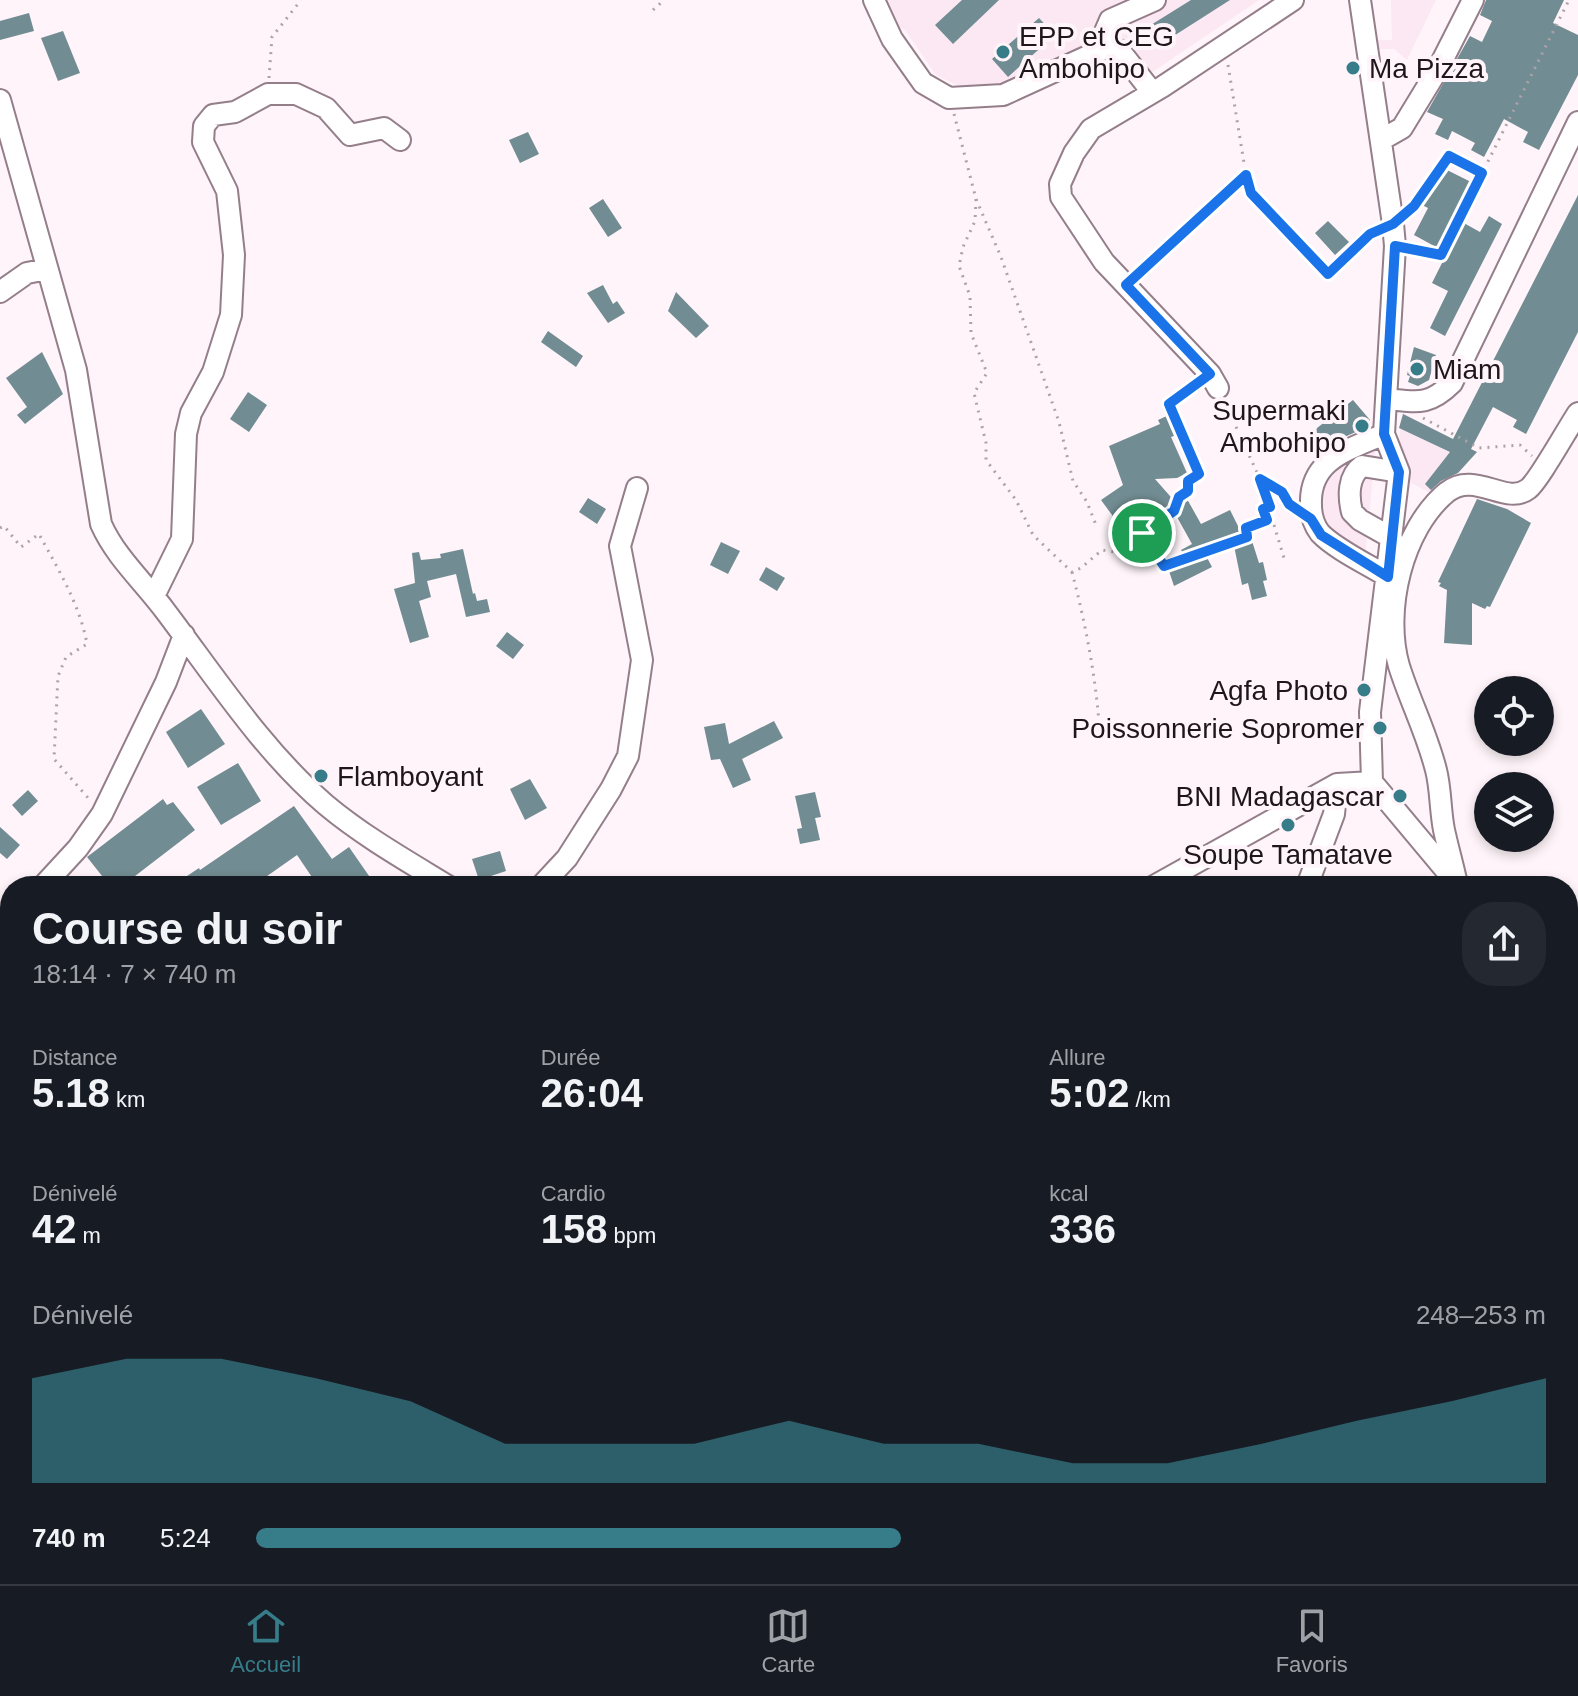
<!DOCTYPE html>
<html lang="fr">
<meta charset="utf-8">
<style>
:root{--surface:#171b24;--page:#242831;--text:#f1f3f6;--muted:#9ea1a6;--line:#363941;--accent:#377c89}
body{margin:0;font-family:Helvetica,sans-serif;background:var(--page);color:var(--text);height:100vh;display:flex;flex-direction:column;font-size:30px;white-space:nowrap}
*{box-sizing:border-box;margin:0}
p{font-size:26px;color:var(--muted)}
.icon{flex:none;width:44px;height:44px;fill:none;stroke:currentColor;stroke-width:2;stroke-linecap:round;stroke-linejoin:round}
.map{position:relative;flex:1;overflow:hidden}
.sheet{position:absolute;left:0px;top:876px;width:1578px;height:708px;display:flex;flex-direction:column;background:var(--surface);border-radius:32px 32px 0 0;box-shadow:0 4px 12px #0003}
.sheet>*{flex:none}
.tools{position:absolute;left:1474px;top:676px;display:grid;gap:16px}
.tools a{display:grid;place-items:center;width:80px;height:80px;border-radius:50%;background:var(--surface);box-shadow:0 4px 12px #0003;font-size:40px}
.pin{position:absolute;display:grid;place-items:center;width:68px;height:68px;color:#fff;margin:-34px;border:4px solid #fff;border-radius:50%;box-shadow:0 2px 8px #0007}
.round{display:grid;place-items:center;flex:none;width:84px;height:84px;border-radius:32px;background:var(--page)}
.headline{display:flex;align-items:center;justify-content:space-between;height:136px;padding:0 32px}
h1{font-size:44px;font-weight:700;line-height:60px}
.stats{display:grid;grid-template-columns:repeat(3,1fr);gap:12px;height:136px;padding:8px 32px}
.stats div{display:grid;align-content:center}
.stats b{font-size:40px;font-weight:700}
.stats small{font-size:22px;font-weight:400}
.stats p{font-size:22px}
.chart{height:224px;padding:16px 32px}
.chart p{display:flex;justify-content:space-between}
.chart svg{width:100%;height:144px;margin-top:8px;fill:var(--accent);opacity:.7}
ul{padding:0 32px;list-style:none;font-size:26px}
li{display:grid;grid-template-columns:128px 96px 1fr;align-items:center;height:60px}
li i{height:20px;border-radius:10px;background:var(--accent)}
.menu{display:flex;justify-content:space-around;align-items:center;height:112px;border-top:2px solid var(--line);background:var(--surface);font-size:22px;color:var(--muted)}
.menu a{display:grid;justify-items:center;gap:4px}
.menu .current{color:var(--accent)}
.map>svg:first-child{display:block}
</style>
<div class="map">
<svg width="1578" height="1584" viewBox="0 0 1578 1584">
<rect width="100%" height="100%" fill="#fef4f9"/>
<path fill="#fce8f2" d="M878 0H1259L1151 73 1130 44 1113 39 1001 91H969L936 75 905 30 885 19Z
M1391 0H1436L1407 60 1394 49H1378L1377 40H1392Z
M1403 413 1477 452 1437 496 1393 474Z
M1376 445 1365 557 1325 531 1317 517 1322 472Z
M0 1189 10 1199V1574H272L276 1584H0Z"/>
<path fill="#718c92" d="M962 0H999L953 44 935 25Z
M1191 0H1230L1158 46 1146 28Z
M1486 0H1564L1553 23 1578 35V75L1539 150 1523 142 1528 132 1504 119 1484 157 1471 150 1475 143 1452 131 1448 140 1435 134 1443 119 1427 112 1470 36 1482 42 1492 21 1480 15Z
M29 13 34 31 0 40V21Z
M1039 18 1055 35 1008 77 992 59Z
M63 31 80 73 58 81 41 38Z
M528 132 539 154 520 163 509 140Z
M1439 166 1471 182 1453 217 1480 232 1489 216 1502 224 1445 336 1430 328 1448 291 1432 283 1447 253 1414 235 1428 208 1418 203Z
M1578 195V332L1526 434 1513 427 1517 420 1493 407 1471 449 1477 452 1458 473 1441 481 1431 490 1425 484 1450 452 1399 428 1403 414 1453 439Z
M603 199 622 228 608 237 589 208Z
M1328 221 1349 242 1335 255 1315 233Z
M603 285 613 304 617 301 625 313 608 323 587 293Z
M676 292 709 326 696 338 668 311Z
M548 331 583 356 576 367 541 342Z
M1414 347 1436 355 1429 380 1418 386 1408 382 1410 376 1407 375Z
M42 352 63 394 25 424 17 415 27 407 6 378Z
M248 392 267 405 249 432 230 419Z
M1353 400 1370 420 1369 426 1338 440 1320 453 1312 442 1317 428Z
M1171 414 1179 434 1171 437 1187 473 1177 478 1155 479 1177 504 1173 508 1187 499 1201 524 1230 510 1246 542 1252 541 1259 563 1263 562 1267 580 1263 581 1267 596 1252 600 1248 583 1242 585 1232 536 1203 550 1212 567 1174 586 1168 568 1188 561 1181 550 1192 544 1172 508 1154 524 1152 522 1129 538 1101 500 1123 485 1109 446 1160 424 1158 420Z
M588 498 606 509 597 524 579 512Z
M1477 499 1507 509 1531 523 1490 607 1487 606 1485 609 1472 603V645L1444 643 1447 590 1439 586 1441 583 1438 582Z
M721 542 740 551 728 574 710 565Z
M463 549 473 594 475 593 477 601 487 599 490 612 466 617 456 574 427 581 431 597 419 601 429 637 410 643 394 589 415 583 412 553 419 552 421 560 441 558 440 554Z
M766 567 785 578 777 591 759 580Z
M507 632 524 645 513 659 496 646Z
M201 709 225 744 188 768 166 732Z
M774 721 783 738 742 759 751 780 733 788 720 759 711 760 704 727 725 723 729 744Z
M238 763 261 801 221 825 197 787Z
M530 779 547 808 525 820 510 789Z
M28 790 38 801 22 816 12 805Z
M815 792 821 817 815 818 820 840 800 844 797 829 802 828 795 796Z
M163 799 167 805 173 802 195 830 122 886H110L87 857Z
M294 806 332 859 349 847 376 886H335L331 880 318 886 297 855 253 886H226L219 876 203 886H172L199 868 200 870Z
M0 827 20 845 7 859 0 853Z
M500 851 506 871 479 880 472 859Z
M0 1553 10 1567V1574H15L22 1584H0Z"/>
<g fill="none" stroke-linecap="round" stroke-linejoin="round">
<defs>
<path id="minor" d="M874 0 892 39 923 83 949 98 1003 95 1110 46 1120 51 1152 92
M1360 0 1393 224 1395 246 1384 434 1399 472 1370 712 1372 782
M1110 46 1104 34 1110 20 1155 0
M0 100 76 370 101 524C116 558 145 583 166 612 216 678 263 751 326 805 363 836 407 861 448 886
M1381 140 1402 128 1438 69 1473 0
M0 292 27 273 47 269
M1218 388 1210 374 1104 262 1061 197 1060 184 1074 153 1091 129 1162 87 1293 0
M1387 399C1417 402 1429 406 1452 383L1578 122
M1384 434C1349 450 1309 459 1311 505 1311 516 1313 524 1320 533 1335 549 1369 565 1388 577
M1392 538 1360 520 1352 512C1348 496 1348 476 1362 466L1399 472
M154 596 182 539 186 434 191 413 213 372 231 315 234 255 227 191 203 142 204 126 213 115 235 112 268 94H296L326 108 350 135 384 128 400 140
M1372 782 1454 880
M1457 884C1453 866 1448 848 1444 830 1440 810 1441 789 1436 770 1427 734 1410 701 1399 666 1383 611 1402 529 1447 492 1475 470 1506 506 1528 489 1538 482 1569 426 1578 413
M43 886 78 848 102 814 166 682 184 635
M541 886 567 858 611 789 628 756 642 660 620 546 637 488
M1154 886 1337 784 1372 782
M1307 886 1334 814 1337 784
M0 924 10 918
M1568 1077 1578 1126
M0 1144 10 1152
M0 1193 10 1204
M0 1234 10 1240
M1568 1386 1578 1381
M0 1436 10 1426
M280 1574 283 1584
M1327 1574 1338 1584
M1464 1574 1468 1577 1484 1574
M371 1584 376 1574
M1291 1584 1300 1574"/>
</defs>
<use href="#minor" stroke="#947e8a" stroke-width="24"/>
<path stroke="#aca3a8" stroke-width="3" stroke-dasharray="2 6" stroke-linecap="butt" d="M653 10 664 0
M1228 65 1246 175 1251 193 1328 274 1370 234 1378 231
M269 78 272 37 301 0
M954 114 976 199 1001 257 1059 422 1073 481 1087 502 1096 525
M976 199 975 221 963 247 959 266 970 296 971 333 987 373 974 393 986 443V460L1016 500 1033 535 1072 572 1081 568 1102 550 1115 552 1174 511 1179 497 1188 491V481L1199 474 1169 404 1197 383
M1408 211 1449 156 1482 173
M1410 249 1441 255 1569 0
M1138 275 1246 175
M1226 405 1260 479 1282 492 1289 504 1295 508
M1423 418 1479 448 1520 445 1532 456
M1260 479 1284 558
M0 528 4 526 21 547 39 534C58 569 80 605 87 644L66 657 58 676 54 759 89 799
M1143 534 1164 566 1247 537 1246 528 1267 520 1263 509 1270 507
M1072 572C1085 622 1095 672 1099 723
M1160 1574 1168 1584
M832 1584 851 1574
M1170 1584 1185 1581 1187 1584"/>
<use href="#minor" stroke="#fff" stroke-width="20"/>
</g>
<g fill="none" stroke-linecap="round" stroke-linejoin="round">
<defs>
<path id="route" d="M1449 156 1482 173 1441 255 1395 246 1384 434 1399 472 1388 577 1321 535 1311 519 1289 504 1282 492 1260 479 1270 507 1263 509 1267 520 1246 528 1247 537 1164 566 1142 533 1174 511 1179 497 1188 491V481L1199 474 1169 404 1210 374 1126 285 1246 175 1251 193 1328 274 1370 234 1393 224 1414 206Z"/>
</defs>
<use href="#route" stroke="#fff" stroke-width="16"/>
<use href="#route" stroke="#1a73e8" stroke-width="10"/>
</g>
<g fill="#377c89" stroke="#fef4f9" stroke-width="3">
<circle cx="1003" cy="52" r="8"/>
<circle cx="1353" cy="68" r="8"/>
<circle cx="1417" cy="369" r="8"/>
<circle cx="1362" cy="426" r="8"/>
<circle cx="1364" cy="690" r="8"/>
<circle cx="1380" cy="728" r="8"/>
<circle cx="321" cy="776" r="8"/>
<circle cx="1400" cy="796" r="8"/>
<circle cx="1288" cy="825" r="8"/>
</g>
<g text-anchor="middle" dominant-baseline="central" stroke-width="8" stroke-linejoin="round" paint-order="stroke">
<g font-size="28" fill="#1f161b" stroke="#fef4f9" text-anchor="start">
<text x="1019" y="36">EPP et CEG<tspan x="1019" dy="32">Ambohipo</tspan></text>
<text x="1369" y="68">Ma Pizza</text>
<text x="1433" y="369">Miam</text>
<text x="1346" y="410" text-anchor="end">Supermaki<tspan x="1346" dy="32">Ambohipo</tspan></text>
<text x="1348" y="690" text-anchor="end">Agfa Photo</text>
<text x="1364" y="728" text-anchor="end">Poissonnerie Sopromer</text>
<text x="337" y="776">Flamboyant</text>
<text x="1384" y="796" text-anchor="end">BNI Madagascar</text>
<text x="1288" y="854" text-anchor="middle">Soupe Tamatave</text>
</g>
</g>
</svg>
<div class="tools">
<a><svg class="icon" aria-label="locate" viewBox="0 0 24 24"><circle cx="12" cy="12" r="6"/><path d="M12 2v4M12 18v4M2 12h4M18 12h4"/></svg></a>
<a><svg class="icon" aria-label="layers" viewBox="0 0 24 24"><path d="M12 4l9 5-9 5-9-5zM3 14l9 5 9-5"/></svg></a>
</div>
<div class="pin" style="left:1142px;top:533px;background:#1e9e55"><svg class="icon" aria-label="arrive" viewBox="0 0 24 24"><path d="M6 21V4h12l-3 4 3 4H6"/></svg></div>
<section class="sheet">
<div class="headline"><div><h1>Course du soir</h1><p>18:14 · 7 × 740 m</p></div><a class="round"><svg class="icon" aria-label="share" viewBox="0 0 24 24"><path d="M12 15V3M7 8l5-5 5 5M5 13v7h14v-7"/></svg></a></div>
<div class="stats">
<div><p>Distance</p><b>5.18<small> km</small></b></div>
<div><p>Durée</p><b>26:04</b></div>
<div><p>Allure</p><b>5:02<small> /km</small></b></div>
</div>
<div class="stats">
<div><p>Dénivelé</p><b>42<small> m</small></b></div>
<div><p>Cardio</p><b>158<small> bpm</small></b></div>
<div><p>kcal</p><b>336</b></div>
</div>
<div class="chart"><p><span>Dénivelé</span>248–253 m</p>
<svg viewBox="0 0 160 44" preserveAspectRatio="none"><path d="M0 44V12L10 6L20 6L30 12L40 19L50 32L60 32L70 32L80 25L90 32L100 32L110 38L120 38L130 32L140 25L150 19L160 12V44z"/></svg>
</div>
<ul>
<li><b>740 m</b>5:24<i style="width:50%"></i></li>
</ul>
</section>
</div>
<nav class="menu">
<a class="current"><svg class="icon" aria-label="home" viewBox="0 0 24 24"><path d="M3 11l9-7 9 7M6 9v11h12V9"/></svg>Accueil</a>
<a><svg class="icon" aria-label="map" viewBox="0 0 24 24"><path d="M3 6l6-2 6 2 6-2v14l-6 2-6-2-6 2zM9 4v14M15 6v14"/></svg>Carte</a>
<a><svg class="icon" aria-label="saved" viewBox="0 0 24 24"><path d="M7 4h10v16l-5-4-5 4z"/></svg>Favoris</a>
</nav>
